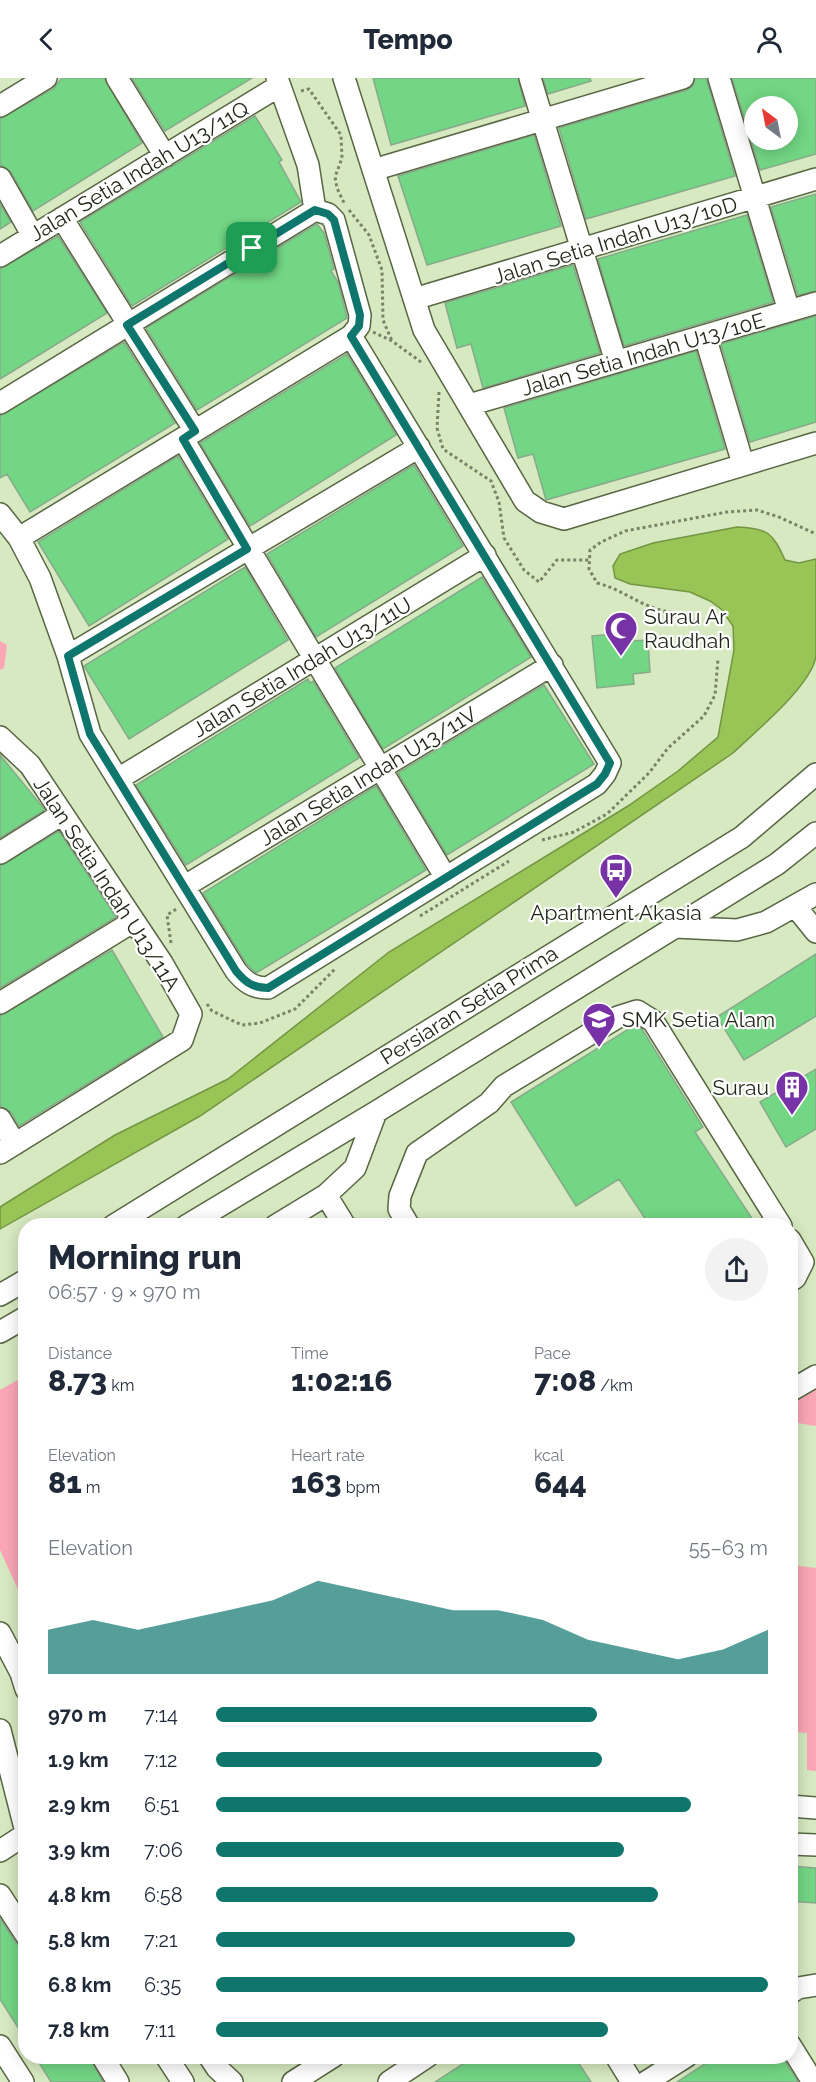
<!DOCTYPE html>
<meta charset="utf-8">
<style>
:root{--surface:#fff;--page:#f2f2f3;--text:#1f2937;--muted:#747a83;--accent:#0f766e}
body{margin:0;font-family:Raleway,sans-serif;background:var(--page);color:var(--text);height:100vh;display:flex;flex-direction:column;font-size:22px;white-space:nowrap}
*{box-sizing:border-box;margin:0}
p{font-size:20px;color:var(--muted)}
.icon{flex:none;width:33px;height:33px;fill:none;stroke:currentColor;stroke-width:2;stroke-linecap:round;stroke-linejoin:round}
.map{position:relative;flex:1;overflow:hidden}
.side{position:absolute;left:18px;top:1140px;width:780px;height:846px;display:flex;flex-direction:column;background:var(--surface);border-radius:24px;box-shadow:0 3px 15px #0003}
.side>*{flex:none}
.needle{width:39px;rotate:328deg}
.controls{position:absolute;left:744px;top:18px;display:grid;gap:12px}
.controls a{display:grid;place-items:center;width:54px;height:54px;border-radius:50%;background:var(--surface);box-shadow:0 3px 15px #0003;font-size:30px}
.pin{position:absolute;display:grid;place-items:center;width:51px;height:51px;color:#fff;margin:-26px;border-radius:12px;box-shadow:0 3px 9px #0006}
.round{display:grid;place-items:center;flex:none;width:63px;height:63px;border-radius:32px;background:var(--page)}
.overview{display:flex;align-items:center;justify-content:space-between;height:102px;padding:0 30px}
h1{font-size:33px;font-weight:800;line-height:45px}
.metrics{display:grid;grid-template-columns:repeat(3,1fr);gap:9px;height:102px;padding:6px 30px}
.metrics div{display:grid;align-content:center}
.metrics b{font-size:30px;font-weight:800}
.metrics small{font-size:16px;font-weight:400}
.metrics p{font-size:16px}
.chart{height:168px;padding:12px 30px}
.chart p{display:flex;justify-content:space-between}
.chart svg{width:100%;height:108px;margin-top:6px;fill:var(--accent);opacity:.7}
ul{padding:0 30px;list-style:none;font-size:20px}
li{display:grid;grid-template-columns:96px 72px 1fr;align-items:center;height:45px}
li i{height:15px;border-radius:8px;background:var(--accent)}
header{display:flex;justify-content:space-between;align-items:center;height:78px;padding:0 30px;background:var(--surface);font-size:27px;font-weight:800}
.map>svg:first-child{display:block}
</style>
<header><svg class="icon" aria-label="back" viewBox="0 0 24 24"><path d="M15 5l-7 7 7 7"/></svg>Tempo<svg class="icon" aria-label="person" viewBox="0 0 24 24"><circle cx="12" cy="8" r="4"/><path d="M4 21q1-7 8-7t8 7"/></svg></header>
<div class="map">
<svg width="816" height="2004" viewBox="0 0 816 2004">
<rect width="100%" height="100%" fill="#d6e9c0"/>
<path fill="#faa6b5" d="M0 563 7 567 4 590 0 592Z
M25 1298V1527L0 1472V1312Z
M816 1310V1348L791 1344V1327Z
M791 1487 816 1490V1693L807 1692V1655L791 1654Z"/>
<path fill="#98c556" stroke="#749543" stroke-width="1.5" d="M737 449C768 450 773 455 785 482L799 485 816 481C816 512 816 546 816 578 812 607 755 654 733 675L200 1038 0 1151V1129L115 1057 228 1001 389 874 628 728 678 693 718 659 734 572 733 548 721 531 710 523 690 514 630 506 615 500 613 488 620 476 653 465Z"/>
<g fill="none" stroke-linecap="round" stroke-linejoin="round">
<path stroke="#749543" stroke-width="4.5" d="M249 1978 251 1980"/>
</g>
<path fill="#73d684" stroke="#87aa8b" stroke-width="1.5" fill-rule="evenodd" d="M62 0H104L142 65 33 133 11 94 0 87V41L53 11Z
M132 0H252L165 53Z
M373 0H518L525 28 391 67Z
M543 0H590L591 3 548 16Z
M706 0 735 98 586 141 559 50 687 12 693 8 695 1Z
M732 0H816V76L760 92ZM754 28H788V62H754Z
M255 38 282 82 279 84 301 124 132 228 80 144Z
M534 57 561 148 427 187 398 98Z
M816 116V213L798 217 771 129Z
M0 126 11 144 0 151Z
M747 137 773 224 624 268 598 181Z
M317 146 324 155 334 191 331 193 338 204 347 240 197 332 146 250Z
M58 158 107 235 0 301V191Z
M573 187 600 275 483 310 471 266 457 270 445 225Z
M816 238V344L750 364 721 266Z
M124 264 175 345 30 434 7 396 0 400V338Z
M696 273 725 371 546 422 533 376 518 380 504 330Z
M347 276 396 357 250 448 200 365Z
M178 378 228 461 89 548 38 464Z
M414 387 463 468 316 559 267 476Z
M245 489 288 562 129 661 84 588Z
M482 499 531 579 383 671 335 590Z
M629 555 630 563 648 562 650 594 633 596 634 606 597 610 592 558Z
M308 601 310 605 313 603 359 680 186 787 136 707Z
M544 607 594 686 447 777 398 695Z
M0 677 45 732 0 760Z
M376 708 426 792 256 895 246 885 203 815Z
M59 753 116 839 0 910V788Z
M112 872 163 959 19 1048 11 1034 0 1028V938Z
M816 876V938L744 982 717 939Z
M635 947 642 951 703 1049 695 1054 757 1148H650L619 1101 576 1128 511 1024Z
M816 991V1051L786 1069 760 1024Z
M790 1788 816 1790V1825L790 1823Z
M0 1840 15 1864 26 1874V1962L0 1921Z
M35 1978H89L103 2004H51Z
M475 1978H574L591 2004H435Z
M717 1978H782L798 2004H677Z"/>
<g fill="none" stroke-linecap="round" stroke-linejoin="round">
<defs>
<path id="minor" d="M117 0 165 78
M277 0 308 87 315 132
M344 0 424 252 525 423 541 434 564 441 816 365
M530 0 616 284
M719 0 789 233
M0 28 46 0
M373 92 683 0
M0 100 33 158
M62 140 195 353
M0 178 279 8
M414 221 816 101
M705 258 743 386
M0 325 315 132
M469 327 816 225
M183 361 446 800
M0 436 19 460 40 500 68 578 90 656 236 893C245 904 253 910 268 910L597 706 605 696 610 685 351 258
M19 460 351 258 359 248 360 237 334 142 328 136 315 132
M68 578 419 369
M0 659 30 687 162 885 191 936 182 962 0 1075
M118 701 485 477
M0 775 62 736
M185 808 552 587
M795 828 816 854
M675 849 737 852 766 844 816 816
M0 925 134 843
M0 1041 15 1066
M326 1117 345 1148
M113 1148 742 759 816 696
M186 1148 376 1034 777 786 816 755
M275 1148 326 1117 355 1090 376 1034
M409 1148 399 1131 400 1118 417 1075 489 1025 504 1008 618 939 637 933 653 943 781 1148
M790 1162 803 1184 795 1200 790 1203
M0 1217 26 1202
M0 1254 26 1239
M790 1313 816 1298
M0 1555 21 1595 26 1611
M0 1652 26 1754
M790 1728 816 1730
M790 1766 816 1767
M0 1773 26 1756
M0 1817 26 1857
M790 1915 798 1910 816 1907
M790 1967 813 2004
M0 1968 23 2004
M102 1978 118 2004
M166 1978 183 2004
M209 1978 217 1990 232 2004
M616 1978 632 2004
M293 2004 334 1978
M389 2004 428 1978
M646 2004 687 1978"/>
</defs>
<use href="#minor" stroke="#576743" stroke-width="24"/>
<path stroke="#778468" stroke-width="3" stroke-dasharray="3 3" stroke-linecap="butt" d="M301 13 309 11 341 57 342 80 335 99 337 110 345 127
M349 132 369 157 382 192 383 242 392 263
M373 254 392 263 421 284
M439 314 437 350 443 371 491 403 499 424 504 460 524 492 539 504 557 482H589
M699 547C678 532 675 537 654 530 634 523 618 510 597 505L589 491 590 472 601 464 625 453 727 434 757 432 779 439 816 456
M542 762 574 754 607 736 649 695 668 670 704 638 715 617 718 581
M420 838 509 783
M171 865 167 837 178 830
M207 926 212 933 242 947 260 945 295 931 336 890"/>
<use href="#minor" stroke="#fff" stroke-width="21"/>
</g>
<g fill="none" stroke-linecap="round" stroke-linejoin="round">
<defs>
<path id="route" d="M315 132 328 136 334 142 360 237 359 248 351 258 610 685 605 696 597 706 268 910C253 910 245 904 236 893L90 656 68 578 247 471 183 361 195 353 127 247Z"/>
</defs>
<use href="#route" stroke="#fff" stroke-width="12"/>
<use href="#route" stroke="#0f766e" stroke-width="8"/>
</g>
<defs>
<symbol id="mosque-pin" viewBox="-11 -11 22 30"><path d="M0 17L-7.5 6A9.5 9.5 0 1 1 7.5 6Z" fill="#7732a6" stroke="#fff"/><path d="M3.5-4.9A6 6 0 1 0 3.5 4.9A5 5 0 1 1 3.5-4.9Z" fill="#fff"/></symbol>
<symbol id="bus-pin" viewBox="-11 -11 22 30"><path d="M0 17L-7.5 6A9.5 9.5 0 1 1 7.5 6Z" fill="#7732a6" stroke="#fff"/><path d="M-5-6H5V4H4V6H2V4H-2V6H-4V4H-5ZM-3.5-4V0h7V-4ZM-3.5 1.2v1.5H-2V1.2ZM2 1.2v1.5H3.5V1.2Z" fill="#fff"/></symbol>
<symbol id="school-pin" viewBox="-11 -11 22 30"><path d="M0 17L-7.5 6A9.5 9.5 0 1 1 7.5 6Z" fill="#7732a6" stroke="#fff"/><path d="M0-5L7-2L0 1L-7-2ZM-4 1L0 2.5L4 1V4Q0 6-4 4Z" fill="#fff"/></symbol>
<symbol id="building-pin" viewBox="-11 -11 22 30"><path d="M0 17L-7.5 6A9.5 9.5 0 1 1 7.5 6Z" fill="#7732a6" stroke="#fff"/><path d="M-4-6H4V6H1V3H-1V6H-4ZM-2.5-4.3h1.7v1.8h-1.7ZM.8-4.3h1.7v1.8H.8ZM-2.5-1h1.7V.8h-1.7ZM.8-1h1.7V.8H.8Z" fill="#fff"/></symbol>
</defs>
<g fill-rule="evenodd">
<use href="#mosque-pin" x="602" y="531" width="38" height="52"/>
<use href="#bus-pin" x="597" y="773" width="38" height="52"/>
<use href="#school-pin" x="580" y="922" width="38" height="52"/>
<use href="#building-pin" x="773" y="990" width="38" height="52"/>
</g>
<g text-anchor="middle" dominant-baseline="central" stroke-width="4.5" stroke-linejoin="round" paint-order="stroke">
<g font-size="21" fill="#1f2617" stroke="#fff">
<text transform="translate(139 93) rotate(-31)">Jalan Setia Indah U13/11Q</text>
<text transform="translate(615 162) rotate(-17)">Jalan Setia Indah U13/10D</text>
<text transform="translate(643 276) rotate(-16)">Jalan Setia Indah U13/10E</text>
<text transform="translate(302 589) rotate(-31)">Jalan Setia Indah U13/11U</text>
<text transform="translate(368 698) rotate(-31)">Jalan Setia Indah U13/11V</text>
<text transform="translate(107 806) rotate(57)">Jalan Setia Indah U13/11A</text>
<text transform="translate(469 927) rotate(-32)">Persiaran Setia Prima</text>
</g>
<g font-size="21" fill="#1f2617" stroke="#fff" text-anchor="start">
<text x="644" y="538">Surau Ar<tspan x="644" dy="24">Raudhah</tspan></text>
<text x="616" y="834" text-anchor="middle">Apartment Akasia</text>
<text x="622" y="941">SMK Setia Alam</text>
<text x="769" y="1009" text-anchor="end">Surau</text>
</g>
</g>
</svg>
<div class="controls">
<a><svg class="needle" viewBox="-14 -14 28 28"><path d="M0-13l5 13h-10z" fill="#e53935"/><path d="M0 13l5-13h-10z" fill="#747a83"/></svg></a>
</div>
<div class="pin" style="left:252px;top:170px;background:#1e9e55"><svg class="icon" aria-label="arrive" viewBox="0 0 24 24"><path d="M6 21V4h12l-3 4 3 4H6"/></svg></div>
<section class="side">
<div class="overview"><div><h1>Morning run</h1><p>06:57 · 9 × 970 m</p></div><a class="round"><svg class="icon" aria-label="share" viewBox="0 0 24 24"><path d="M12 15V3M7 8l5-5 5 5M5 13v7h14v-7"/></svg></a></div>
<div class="metrics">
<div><p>Distance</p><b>8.73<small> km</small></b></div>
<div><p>Time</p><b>1:02:16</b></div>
<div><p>Pace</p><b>7:08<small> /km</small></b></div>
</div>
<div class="metrics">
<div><p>Elevation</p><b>81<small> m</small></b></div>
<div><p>Heart rate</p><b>163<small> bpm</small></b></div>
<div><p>kcal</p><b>644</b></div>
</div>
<div class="chart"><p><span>Elevation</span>55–63 m</p>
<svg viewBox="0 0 160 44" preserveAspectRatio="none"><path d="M0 44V26L10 22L20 26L30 22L40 18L50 14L60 6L70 10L80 14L90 18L100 18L110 22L120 30L130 34L140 38L150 34L160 26V44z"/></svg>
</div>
<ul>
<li><b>970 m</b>7:14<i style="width:69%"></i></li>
<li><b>1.9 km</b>7:12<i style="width:70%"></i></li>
<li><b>2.9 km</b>6:51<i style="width:86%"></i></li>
<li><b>3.9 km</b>7:06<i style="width:74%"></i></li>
<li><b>4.8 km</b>6:58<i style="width:80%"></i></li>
<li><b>5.8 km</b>7:21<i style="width:65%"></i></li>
<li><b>6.8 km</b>6:35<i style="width:100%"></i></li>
<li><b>7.8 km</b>7:11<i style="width:71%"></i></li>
</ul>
</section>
</div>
